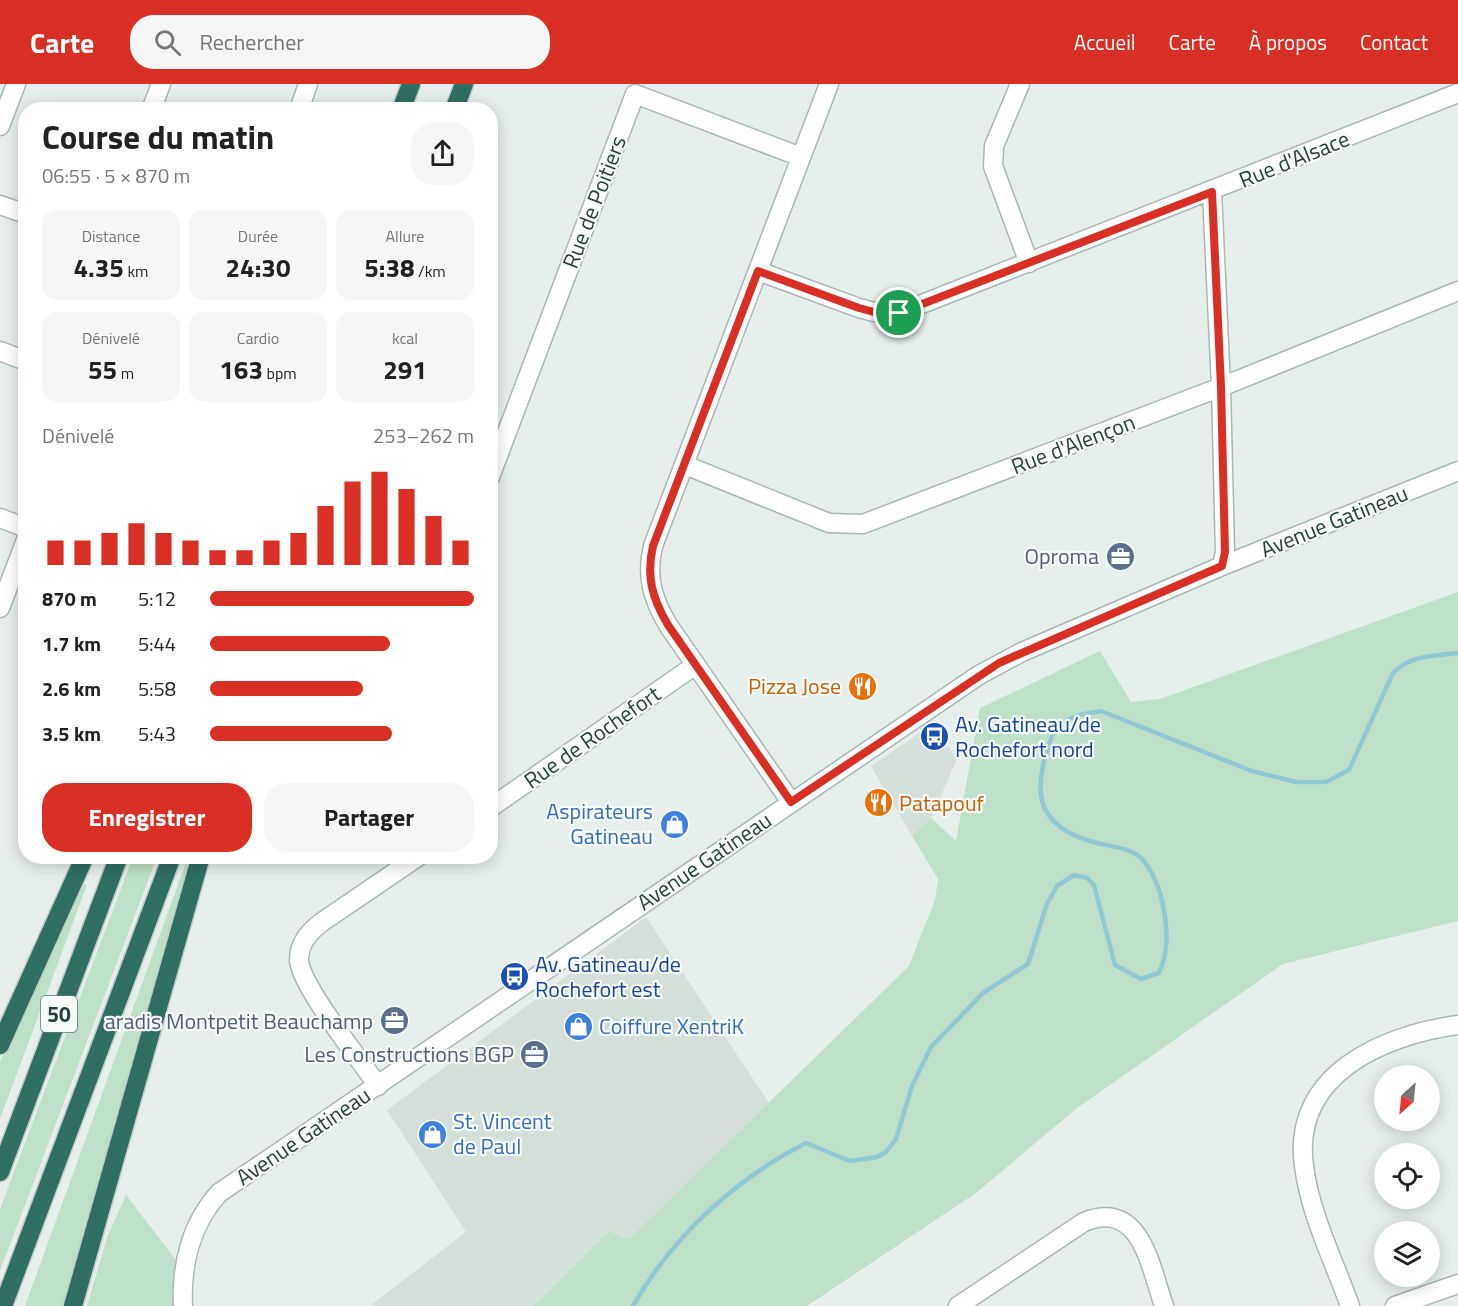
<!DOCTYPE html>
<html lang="fr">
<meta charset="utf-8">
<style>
:root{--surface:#fff;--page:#f6f6f6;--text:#222;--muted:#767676;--accent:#d93025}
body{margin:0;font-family:"Titillium Web",sans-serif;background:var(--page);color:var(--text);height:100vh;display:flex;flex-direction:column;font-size:22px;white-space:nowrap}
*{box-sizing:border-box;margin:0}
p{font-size:20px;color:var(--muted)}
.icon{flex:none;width:33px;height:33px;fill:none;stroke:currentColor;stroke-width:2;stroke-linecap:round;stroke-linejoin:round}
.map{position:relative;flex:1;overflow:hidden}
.panel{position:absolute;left:18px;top:18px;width:480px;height:762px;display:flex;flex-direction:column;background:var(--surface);border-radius:24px;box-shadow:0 3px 15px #0003}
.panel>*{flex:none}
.needle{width:39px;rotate:207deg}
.buttons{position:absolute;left:1374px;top:981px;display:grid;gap:12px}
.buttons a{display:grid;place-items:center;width:66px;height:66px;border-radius:50%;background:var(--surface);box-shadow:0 3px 15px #0003;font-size:30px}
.pin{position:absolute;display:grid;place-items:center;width:51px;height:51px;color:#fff;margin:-26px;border:3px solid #fff;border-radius:50%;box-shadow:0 2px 6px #0007}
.round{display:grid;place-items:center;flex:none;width:63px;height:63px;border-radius:24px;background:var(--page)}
.summary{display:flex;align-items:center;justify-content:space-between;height:102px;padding:0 24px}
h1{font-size:33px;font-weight:700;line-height:45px}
.metrics{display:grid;grid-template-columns:repeat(3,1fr);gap:9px;height:102px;padding:6px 24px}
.metrics div{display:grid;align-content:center;border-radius:15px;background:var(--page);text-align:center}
.metrics b{font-size:26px;font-weight:700}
.metrics small{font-size:16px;font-weight:400}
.metrics p{font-size:16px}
.chart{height:168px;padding:12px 24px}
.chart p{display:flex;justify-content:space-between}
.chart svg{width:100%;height:108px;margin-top:6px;stroke:var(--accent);stroke-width:6}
.cta{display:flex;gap:12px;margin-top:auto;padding:12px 24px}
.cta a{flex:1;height:69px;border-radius:24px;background:var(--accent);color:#fff;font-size:24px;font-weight:700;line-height:69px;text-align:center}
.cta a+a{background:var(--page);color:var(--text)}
ul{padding:0 24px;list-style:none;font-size:20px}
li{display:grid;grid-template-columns:96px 72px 1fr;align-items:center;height:45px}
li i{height:15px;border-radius:8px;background:var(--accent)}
header{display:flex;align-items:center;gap:36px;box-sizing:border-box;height:84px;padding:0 30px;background:var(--accent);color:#fff}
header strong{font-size:28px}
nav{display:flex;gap:33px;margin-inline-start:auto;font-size:21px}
.search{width:420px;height:54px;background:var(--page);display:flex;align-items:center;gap:15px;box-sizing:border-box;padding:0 21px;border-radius:24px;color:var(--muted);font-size:22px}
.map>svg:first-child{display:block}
</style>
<header>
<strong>Carte</strong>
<div class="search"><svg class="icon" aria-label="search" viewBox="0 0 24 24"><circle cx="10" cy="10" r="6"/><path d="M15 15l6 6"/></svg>Rechercher</div>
<nav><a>Accueil</a><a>Carte</a><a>À propos</a><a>Contact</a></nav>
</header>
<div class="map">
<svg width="1458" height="1222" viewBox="0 0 1458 1222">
<rect width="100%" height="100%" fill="#e6efeb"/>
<path fill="#d4dfda" d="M933 640 957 675 931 734 912 752 871 682Z
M646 833 769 1019 629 1155 609 1147 533 1222H370L466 1148 387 1026Z"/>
<path fill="#bfe0c8" d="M1458 508V837L1283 880 1077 1024 976 1109 807 1222H533L609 1147 629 1155 909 882 935 816 938 795 912 752 931 734 956 757 980 624 1100 567 1131 618 1160 615Z
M133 773H157L0 1187V1125Z
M188 773 193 775 65 1222H25Z
M81 799 87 801 0 1035V978Z
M126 1111 179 1180 177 1222H87L108 1151Z"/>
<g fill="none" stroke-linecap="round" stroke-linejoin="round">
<path stroke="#8ec9d4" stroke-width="4.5" d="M633 1222C672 1153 735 1095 806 1059L850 1077 877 1073 886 1068 896 1055 912 1002 931 963 983 909 1028 880 1047 820 1057 802 1074 791 1087 794 1094 801 1115 881 1141 895 1159 889C1168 868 1168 850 1164 827 1162 811 1154 789 1143 776 1134 765 1115 763 1101 760 1027 743 1033 701 1056 641L1079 631 1101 627 1252 687 1296 698H1326L1349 686 1393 589C1410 571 1434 572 1458 569"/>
<defs>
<path id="minor" d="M1020 0 994 62 993 82 1029 179
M151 26 161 0
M299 26 308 0
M0 42 16 0
M1212 108 1221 303 1225 468 1222 482
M0 121 26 130
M758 187 859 224 874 228 899 229 1458 9
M0 267 26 277
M685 381 829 439 863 440 1221 303 1458 207
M490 393 635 10 801 73
M0 434 26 444
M0 524 26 456
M791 718 668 541C652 514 646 492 653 462L829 0
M490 724 694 582
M378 1002C361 977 300 901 299 876 299 859 309 848 322 838L419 772
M183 1222C181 1181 191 1140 219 1109L979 591 1022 568 1222 482 1458 387
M958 1222 1084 1138C1141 1115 1150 1182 1164 1222
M1350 1222C1334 1177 1310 1130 1304 1082 1291 990 1384 951 1458 941
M1395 1222 1458 1200"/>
<path id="highway" d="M401 26 411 0
M454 26 464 0
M0 961 85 772
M0 1088 119 772
M3 1222 172 772
M73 1222 201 772"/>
</defs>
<use href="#minor" stroke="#a8b8b2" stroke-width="21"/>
<use href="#highway" stroke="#c2cac8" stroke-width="21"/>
<use href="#minor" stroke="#fff" stroke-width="18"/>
<use href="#highway" stroke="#2f6f62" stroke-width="18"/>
</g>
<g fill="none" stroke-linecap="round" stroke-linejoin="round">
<defs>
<path id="route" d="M1212 108 1221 303 1225 468 1222 482 999 579 791 718 668 541C652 514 646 492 653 462L758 187 859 224 874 228 899 229Z"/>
</defs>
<use href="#route" stroke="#fff" stroke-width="12"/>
<use href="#route" stroke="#d93025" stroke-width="8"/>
</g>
<defs>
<symbol id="office-disc" viewBox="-11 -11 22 22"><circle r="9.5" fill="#5c6f8a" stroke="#f7fbf9"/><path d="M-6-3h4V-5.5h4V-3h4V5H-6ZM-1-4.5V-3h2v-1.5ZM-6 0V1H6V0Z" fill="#fff"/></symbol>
<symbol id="restaurant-disc" viewBox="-11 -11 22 22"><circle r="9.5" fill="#e8710a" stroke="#f7fbf9"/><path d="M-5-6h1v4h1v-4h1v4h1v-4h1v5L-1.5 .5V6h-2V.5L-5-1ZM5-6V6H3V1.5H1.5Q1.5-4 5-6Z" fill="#fff"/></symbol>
<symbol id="bus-disc" viewBox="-11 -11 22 22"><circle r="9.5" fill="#1a4fb4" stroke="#f7fbf9"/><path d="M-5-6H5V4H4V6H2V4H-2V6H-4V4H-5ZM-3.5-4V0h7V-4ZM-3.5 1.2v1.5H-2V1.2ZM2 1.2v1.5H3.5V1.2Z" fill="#fff"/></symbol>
<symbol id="shop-disc" viewBox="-11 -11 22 22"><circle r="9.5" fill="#3f7fe0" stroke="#f7fbf9"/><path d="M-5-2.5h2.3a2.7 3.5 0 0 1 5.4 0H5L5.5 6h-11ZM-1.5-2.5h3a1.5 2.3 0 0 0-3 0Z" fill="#fff"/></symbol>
</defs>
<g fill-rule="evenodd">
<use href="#office-disc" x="1104" y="456" width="33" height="33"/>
<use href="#restaurant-disc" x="846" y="586" width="33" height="33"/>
<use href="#bus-disc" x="918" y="636" width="33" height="33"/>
<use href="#restaurant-disc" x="862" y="702" width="33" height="33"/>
<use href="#shop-disc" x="658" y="724" width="33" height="33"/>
<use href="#bus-disc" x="498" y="876" width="33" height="33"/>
<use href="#office-disc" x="378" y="920" width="33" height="33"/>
<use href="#shop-disc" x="562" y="926" width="33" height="33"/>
<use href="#office-disc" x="518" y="954" width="33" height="33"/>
<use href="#shop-disc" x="416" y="1034" width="33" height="33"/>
</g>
<g text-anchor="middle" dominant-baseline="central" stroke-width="4.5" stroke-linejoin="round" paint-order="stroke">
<rect fill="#f7fbf9" stroke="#637a73" stroke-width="1.5" x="41" y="912" width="36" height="36" rx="4.5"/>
<g font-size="21" font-weight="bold" fill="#24423a">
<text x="59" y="930">50</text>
</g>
<g font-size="22" fill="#24423a" stroke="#f7fbf9">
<text transform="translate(1294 75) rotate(-22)">Rue d'Alsace</text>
<text transform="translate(594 118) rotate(-69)">Rue de Poitiers</text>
<text transform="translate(1073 360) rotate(-21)">Rue d'Alençon</text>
<text transform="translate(1334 437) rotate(-22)">Avenue Gatineau</text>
<text transform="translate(592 653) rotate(-35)">Rue de Rochefort</text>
<text transform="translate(704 777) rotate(-34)">Avenue Gatineau</text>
<text transform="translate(303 1052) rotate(-34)">Avenue Gatineau</text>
</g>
<g font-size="22" fill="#4e5e75" stroke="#f7fbf9" text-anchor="end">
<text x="1099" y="472">Oproma</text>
<text x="373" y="937">aradis Montpetit Beauchamp</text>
<text x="514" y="970">Les Constructions BGP</text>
</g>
<g font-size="22" fill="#c56008" stroke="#f7fbf9" text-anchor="end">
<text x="841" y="602">Pizza Jose</text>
<text x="899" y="719" text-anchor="start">Patapouf</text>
</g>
<g font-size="22" fill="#164399" stroke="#f7fbf9" text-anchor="start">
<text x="955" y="640">Av. Gatineau/de<tspan x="955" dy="25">Rochefort nord</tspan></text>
<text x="535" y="880">Av. Gatineau/de<tspan x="535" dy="25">Rochefort est</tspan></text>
</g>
<g font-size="22" fill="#366cbe" stroke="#f7fbf9" text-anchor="start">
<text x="653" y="727" text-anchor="end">Aspirateurs<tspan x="653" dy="25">Gatineau</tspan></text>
<text x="599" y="942">Coiffure XentriK</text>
<text x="453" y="1037">St. Vincent<tspan x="453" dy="25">de Paul</tspan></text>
</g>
</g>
</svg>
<div class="buttons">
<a><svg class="needle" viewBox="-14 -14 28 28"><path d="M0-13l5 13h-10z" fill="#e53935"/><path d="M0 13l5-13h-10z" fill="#767676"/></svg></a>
<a><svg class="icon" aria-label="locate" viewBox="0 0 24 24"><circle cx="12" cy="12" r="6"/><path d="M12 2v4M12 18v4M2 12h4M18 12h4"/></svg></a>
<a><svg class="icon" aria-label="layers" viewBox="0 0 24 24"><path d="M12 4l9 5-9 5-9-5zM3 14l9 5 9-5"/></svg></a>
</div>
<div class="pin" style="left:899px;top:229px;background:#1e9e55"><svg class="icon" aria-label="arrive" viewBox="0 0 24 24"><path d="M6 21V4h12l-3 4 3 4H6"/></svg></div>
<section class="panel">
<div class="summary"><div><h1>Course du matin</h1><p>06:55 · 5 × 870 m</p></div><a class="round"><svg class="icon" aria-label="share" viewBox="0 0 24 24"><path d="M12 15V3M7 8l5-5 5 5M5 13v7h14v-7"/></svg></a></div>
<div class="metrics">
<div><p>Distance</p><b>4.35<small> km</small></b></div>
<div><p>Durée</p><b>24:30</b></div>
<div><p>Allure</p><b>5:38<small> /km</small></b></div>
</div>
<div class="metrics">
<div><p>Dénivelé</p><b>55<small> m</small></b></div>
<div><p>Cardio</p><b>163<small> bpm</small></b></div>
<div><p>kcal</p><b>291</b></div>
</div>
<div class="chart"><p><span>Dénivelé</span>253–262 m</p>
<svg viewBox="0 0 160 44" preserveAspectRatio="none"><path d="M5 44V34M15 44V34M25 44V31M35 44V27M45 44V31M55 44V34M65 44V38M75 44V38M85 44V34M95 44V31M105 44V20M115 44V10M125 44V6M135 44V13M145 44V24M155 44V34"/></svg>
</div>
<ul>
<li><b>870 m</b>5:12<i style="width:100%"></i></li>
<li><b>1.7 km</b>5:44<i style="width:68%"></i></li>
<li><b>2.6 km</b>5:58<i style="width:58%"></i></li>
<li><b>3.5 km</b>5:43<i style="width:69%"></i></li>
</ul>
<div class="cta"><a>Enregistrer</a><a>Partager</a></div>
</section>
</div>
